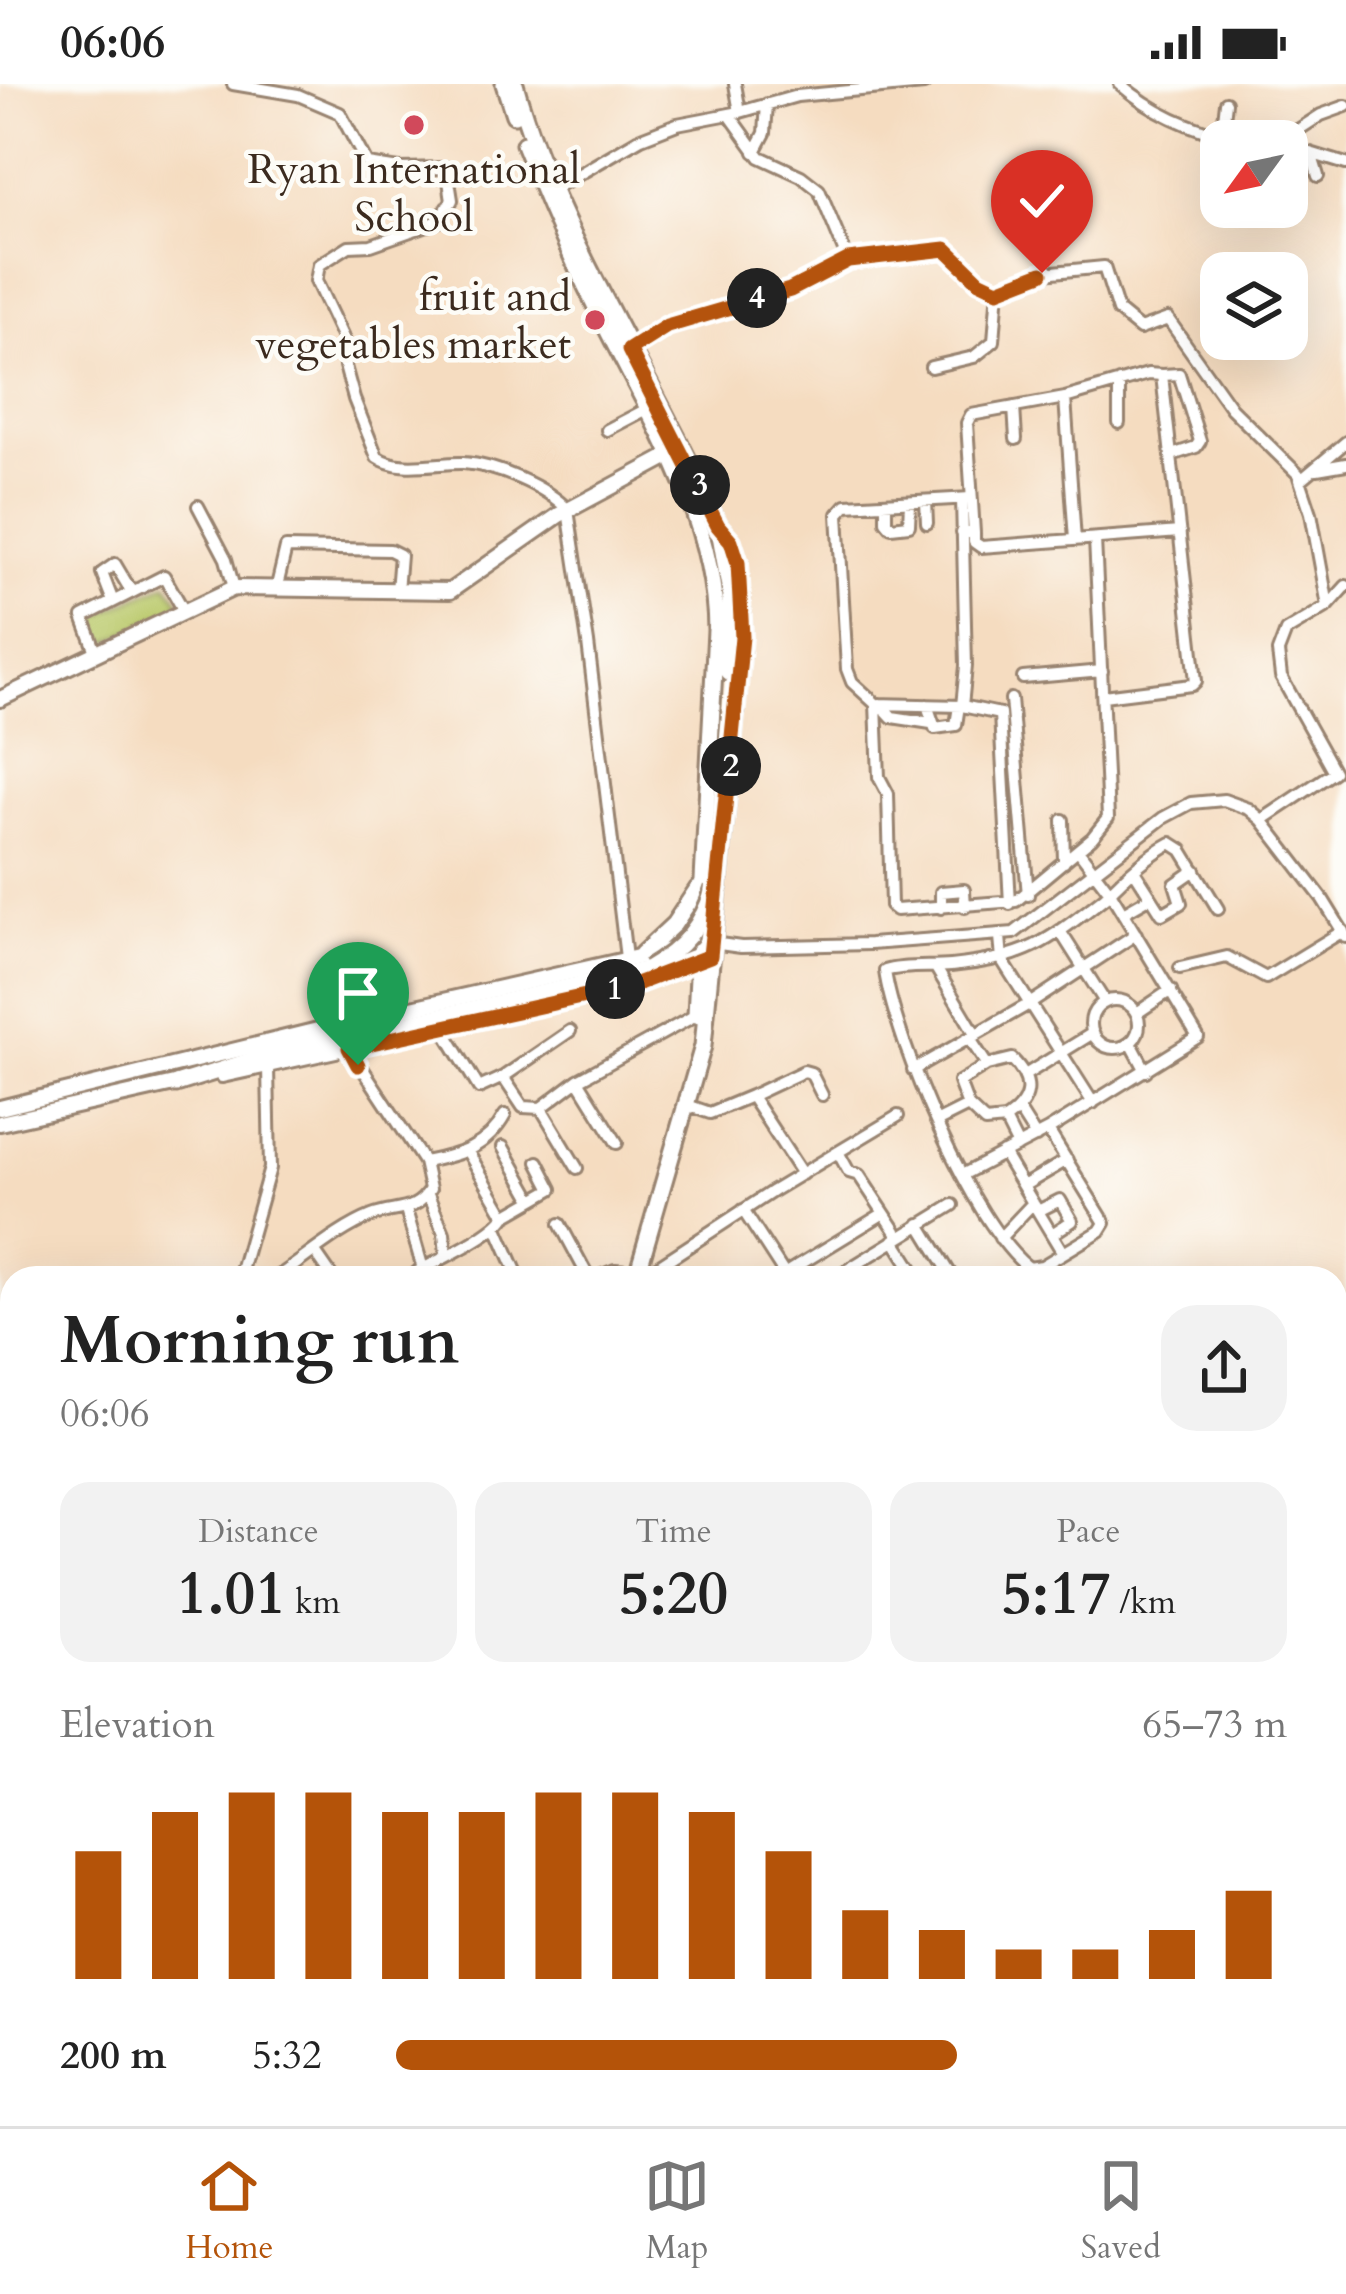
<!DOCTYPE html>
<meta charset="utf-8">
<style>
:root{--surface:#fff;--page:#f2f2f2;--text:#222;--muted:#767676;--line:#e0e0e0;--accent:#b45309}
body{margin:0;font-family:Cardo,serif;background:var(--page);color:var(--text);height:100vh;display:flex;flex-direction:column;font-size:45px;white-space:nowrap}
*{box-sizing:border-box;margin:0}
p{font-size:39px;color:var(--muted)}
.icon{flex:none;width:66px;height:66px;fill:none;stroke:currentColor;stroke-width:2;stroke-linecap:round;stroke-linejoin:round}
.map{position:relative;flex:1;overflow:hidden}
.sheet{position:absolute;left:0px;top:1182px;width:1347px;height:861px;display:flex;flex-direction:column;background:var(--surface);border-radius:36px 36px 0 0;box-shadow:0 12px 48px #0002}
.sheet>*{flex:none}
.needle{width:78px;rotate:237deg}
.buttons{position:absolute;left:1200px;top:36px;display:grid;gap:24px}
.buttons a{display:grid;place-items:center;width:108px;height:108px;border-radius:24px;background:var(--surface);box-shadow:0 12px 48px #0002;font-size:60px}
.pin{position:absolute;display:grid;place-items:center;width:102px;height:102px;color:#fff;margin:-123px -51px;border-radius:50% 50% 50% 0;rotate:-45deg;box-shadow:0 0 12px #0007}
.pin .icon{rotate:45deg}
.km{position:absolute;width:60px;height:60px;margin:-30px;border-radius:50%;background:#222;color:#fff;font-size:33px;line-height:60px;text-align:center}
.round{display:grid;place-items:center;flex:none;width:126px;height:126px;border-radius:36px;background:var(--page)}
.summary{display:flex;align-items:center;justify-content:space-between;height:204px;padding:0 60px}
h1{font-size:66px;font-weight:700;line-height:90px}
.stats{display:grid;grid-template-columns:repeat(3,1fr);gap:18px;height:204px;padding:12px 60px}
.stats div{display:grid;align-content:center;border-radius:30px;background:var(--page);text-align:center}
.stats b{font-size:60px;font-weight:700}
.stats small{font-size:33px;font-weight:400}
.stats p{font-size:33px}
.chart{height:336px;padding:24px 60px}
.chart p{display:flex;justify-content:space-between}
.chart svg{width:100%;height:216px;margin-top:12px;stroke:var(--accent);stroke-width:6}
ul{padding:0 60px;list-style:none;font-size:39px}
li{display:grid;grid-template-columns:192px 144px 1fr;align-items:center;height:90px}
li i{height:30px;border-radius:15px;background:var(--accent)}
.status{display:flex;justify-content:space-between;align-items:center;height:84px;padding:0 60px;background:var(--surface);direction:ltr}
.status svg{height:33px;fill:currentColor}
.menu{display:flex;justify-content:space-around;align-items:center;height:168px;border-top:3px solid var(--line);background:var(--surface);font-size:33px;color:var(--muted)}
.menu a{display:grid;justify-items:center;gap:6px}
.menu .selected{color:var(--accent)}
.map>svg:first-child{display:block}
</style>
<div class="status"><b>06:06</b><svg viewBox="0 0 49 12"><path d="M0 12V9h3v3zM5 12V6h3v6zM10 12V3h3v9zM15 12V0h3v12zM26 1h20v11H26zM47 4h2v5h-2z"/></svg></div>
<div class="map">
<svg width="1346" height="2042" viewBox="0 0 1346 2042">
<rect width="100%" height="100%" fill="#fdfcf7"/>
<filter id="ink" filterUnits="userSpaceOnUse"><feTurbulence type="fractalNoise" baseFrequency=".00833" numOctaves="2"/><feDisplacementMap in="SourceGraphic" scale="24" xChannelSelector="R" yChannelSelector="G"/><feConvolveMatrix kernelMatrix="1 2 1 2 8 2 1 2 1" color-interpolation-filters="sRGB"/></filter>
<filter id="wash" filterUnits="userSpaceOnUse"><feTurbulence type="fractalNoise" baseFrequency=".004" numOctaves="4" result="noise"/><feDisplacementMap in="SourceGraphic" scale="48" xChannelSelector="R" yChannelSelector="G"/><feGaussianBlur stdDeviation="2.7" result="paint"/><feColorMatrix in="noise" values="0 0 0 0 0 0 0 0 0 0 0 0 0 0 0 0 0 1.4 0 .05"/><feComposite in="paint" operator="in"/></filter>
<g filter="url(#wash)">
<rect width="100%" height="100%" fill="#f5dcc0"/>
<path fill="#bac96b" stroke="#7a7a44" stroke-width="3" d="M167 499 180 518 176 525 104 560 99 558 89 538 94 533Z"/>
</g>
<g filter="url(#ink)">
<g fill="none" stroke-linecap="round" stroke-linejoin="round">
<defs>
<path id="street" d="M233 0 298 11 340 29 367 80 399 85 447 84 452 116 439 137 371 161 349 162 319 181 316 197 344 256 345 282 354 315 377 373C400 389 436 378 463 379 495 381 546 402 568 426L588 559 626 874
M735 0 740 28
M1120 0C1154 30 1197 47 1240 57
M729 30 760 73 801 92 819 106 848 176
M1222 53 1226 18
M1281 57 1321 31 1346 22
M1287 62 1346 80
M755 68 765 49 767 20
M1311 69 1318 92
M547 109 641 54 677 40 740 28 797 12 924 0
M629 266 667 242 790 206 848 176 947 165 979 197 998 205
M931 283 974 273 994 257 998 205 1043 189 1104 183 1118 227 1140 245 1168 235 1231 324 1298 390 1311 429 1328 522
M1162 291 1179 290 1200 357 1196 363 1172 371
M1119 298V339
M1065 314 1075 456
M1014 323 1016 355
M607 346 647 325
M1317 385 1346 380
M1301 396 1346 358
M971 414 846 421 838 430 847 585 852 598 876 620 879 693 888 710 891 822 896 826 1016 817 1092 754 1108 734 1095 455
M926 417 927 439
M886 419V437L891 443 909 441 910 418
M198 422 226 475 234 504
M962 449H974V458L981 463 1180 448
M974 449 967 339 971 331 1065 314 1148 290 1162 291 1196 597 1192 601 1103 612
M277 502 286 464 390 466 400 471 397 507
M112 515 102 489 115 480 131 507
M96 568 83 533 164 492 184 527
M1023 594 1102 587
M1011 615 1028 811
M876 620 962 622 1000 630 1010 820
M880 620 892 633 931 639
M927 621 935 644 956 641 959 622
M962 622 966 582 962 415
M1063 736 1064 778
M1262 736 1334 688 1281 593 1278 568 1286 547 1328 522 1346 502
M1078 766 1110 808 1198 953 1048 1046 1105 1139 1100 1147 1042 1182 1029 1184C973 1142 895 957 885 887 905 881 930 884 951 882 1028 874 1046 859 1105 813 1124 793 1147 772 1171 759L1182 766 1218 825
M1134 786 1162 830 1181 819 1175 800 1195 786
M941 824V808L964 806 965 823
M1123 829 1151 813
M1060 847 1105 918
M1000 852 1002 876 1093 1019
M712 859 741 863 870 860 1014 849 1163 734 1191 719 1224 716 1249 725 1262 736 1322 814 1346 853
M936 884 976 951
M1180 884 1227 873 1266 894 1343 847
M1091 940a24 24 0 1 1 48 0a24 24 0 1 1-48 0Z
M1137 929 1171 906
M442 943 479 1004 503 993 523 1023 541 1024
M1131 959 1146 987
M987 981 1012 975C1035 998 1032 1018 1005 1036L1018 1062
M913 986 1031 919 1136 850
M1025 991 1093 949
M503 993 570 947
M578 996 617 1059
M751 1012 804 987 811 989 822 1011
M687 1021 710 1029 751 1012 802 1090
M968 1022 959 998 987 981 970 955
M1019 1026 1036 1053
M938 1037 968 1022 985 1038 1005 1036
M503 1063 533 1116
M468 1068 505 1132 552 1105 538 1078
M838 1068 849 1088 859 1091 896 1147
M1003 1069 1063 1169
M424 1078C459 1071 487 1064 505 1031
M577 1084 541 1024 578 996 696 931
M964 1090 1048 1046
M1023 1102 1067 1076
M428 1111 444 1149 446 1171
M406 1126 423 1185
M743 1126 787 1194
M1038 1127 1060 1116 1072 1137 1052 1150
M560 1140 589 1194
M920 1140 953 1194
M498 1146 519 1194
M1000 1154 1033 1119
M894 1156 918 1194
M315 1168 333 1194
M417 1188C441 1175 493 1151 505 1132
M784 1190 884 1129
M239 1194 270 1084 268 983
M276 1194C306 1174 339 1145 372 1132 394 1123 416 1130 430 1105L424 1078 349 964
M595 1194 615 1186 628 1187
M640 1194 773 1107 898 1032
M834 1194 953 1121
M0 1240 10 1230 12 1233
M0 1307 8 1321
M1335 1331 1346 1324
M0 1471 12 1473
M0 1522 12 1497
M1335 1592 1346 1611
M0 1617 12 1618
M0 1643 12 1630
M1335 1648 1346 1665
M0 1684 12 1685
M1335 1733 1346 1726
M1335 1818 1346 1837
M0 1899 12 1903
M1335 1927 1346 1920
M1346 1985 1342 1987 1346 1994
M0 2004 12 1997
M43 2031 51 2042
M119 2031 126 2042
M204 2031 206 2042
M521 2031 528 2042
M705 2031 724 2042
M956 2031 963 2042
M1064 2031 1071 2042
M1137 2031 1140 2038 1152 2031
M475 2042 494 2031
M623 2042 640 2031
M749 2042 757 2031
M857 2042 874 2031
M1005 2042 1023 2031
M1085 2042 1107 2031
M1274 2042 1284 2036 1283 2031"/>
<path id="secondary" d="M0 615 234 504 450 507 559 431 671 371
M222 991 631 901 707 873
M0 1024 367 934 678 864
M0 1039 183 998"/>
<path id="primary" d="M504 0 514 31
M515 0C558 157 656 293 718 442L731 457 738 480 742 553 703 962 636 1194
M524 60C549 123 576 185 607 245 655 340 715 436 716 546L696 931
M720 451 730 508 728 588
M642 870 674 840 698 804
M176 1000 275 969 648 885
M276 2031 277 2042"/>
</defs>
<use href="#street" stroke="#98836f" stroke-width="16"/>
<use href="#secondary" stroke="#98836f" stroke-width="20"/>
<use href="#primary" stroke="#98836f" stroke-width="21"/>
<use href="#street" stroke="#fff" stroke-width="10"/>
<use href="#secondary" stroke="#fff" stroke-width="14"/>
<use href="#primary" stroke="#fff" stroke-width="15"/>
<defs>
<path id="primary-bridge" d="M648 885C683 865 702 842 714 804"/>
</defs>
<use href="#primary-bridge" stroke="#98836f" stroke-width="21" stroke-linecap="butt"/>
<use href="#primary-bridge" stroke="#fff" stroke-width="15"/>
</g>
</g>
<g fill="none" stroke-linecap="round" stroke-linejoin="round" filter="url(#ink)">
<defs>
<path id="route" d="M358 981 349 964 631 902 710 872 742 553 738 479 731 457 718 442 629 266 667 242 790 206 848 176 946 165 979 197 998 206 1042 189"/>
</defs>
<use href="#route" stroke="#fff" stroke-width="24"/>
<use href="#route" stroke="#b45309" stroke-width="15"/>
</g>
<g fill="#d1495b" stroke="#fdfcf7" stroke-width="4.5">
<circle cx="414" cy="41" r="12"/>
<circle cx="595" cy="236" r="12"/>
</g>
<g text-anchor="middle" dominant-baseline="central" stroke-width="9" stroke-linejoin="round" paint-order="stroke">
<g font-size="42" fill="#3b2a1e" stroke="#fdfcf7">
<text x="414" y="85">Ryan International<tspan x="414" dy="48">School</tspan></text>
<text x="571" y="212" text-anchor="end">fruit and<tspan x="571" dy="48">vegetables market</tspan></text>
</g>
</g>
</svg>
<div class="buttons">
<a><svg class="needle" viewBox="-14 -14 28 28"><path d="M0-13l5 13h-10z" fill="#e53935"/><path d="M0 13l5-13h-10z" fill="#767676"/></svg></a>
<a><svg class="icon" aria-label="layers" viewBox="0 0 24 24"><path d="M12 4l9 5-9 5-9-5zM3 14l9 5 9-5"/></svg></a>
</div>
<div class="pin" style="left:358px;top:981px;background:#1e9e55"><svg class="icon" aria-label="arrive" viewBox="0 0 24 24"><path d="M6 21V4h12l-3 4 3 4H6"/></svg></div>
<div class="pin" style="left:1042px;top:189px;background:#d93025"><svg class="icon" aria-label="check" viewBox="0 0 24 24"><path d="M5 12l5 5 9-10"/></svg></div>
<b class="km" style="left:615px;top:905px">1</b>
<b class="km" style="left:731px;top:682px">2</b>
<b class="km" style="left:700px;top:401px">3</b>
<b class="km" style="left:757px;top:214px">4</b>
<section class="sheet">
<div class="summary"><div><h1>Morning run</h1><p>06:06</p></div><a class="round"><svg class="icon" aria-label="share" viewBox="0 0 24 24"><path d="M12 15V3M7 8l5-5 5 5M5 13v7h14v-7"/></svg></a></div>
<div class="stats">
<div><p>Distance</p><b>1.01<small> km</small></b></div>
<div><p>Time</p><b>5:20</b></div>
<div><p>Pace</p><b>5:17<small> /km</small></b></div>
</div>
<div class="chart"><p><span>Elevation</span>65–73 m</p>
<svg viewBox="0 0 160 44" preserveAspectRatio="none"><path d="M5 44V18M15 44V10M25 44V6M35 44V6M45 44V10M55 44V10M65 44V6M75 44V6M85 44V10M95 44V18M105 44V30M115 44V34M125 44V38M135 44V38M145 44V34M155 44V26"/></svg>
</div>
<ul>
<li><b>200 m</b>5:32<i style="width:63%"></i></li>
</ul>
</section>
</div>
<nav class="menu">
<a class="selected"><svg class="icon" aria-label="home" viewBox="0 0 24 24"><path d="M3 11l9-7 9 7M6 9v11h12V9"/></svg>Home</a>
<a><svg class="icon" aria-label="map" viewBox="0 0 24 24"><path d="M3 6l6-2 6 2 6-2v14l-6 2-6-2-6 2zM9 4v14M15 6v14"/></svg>Map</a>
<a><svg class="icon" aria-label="saved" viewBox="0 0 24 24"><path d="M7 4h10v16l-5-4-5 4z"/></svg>Saved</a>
</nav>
